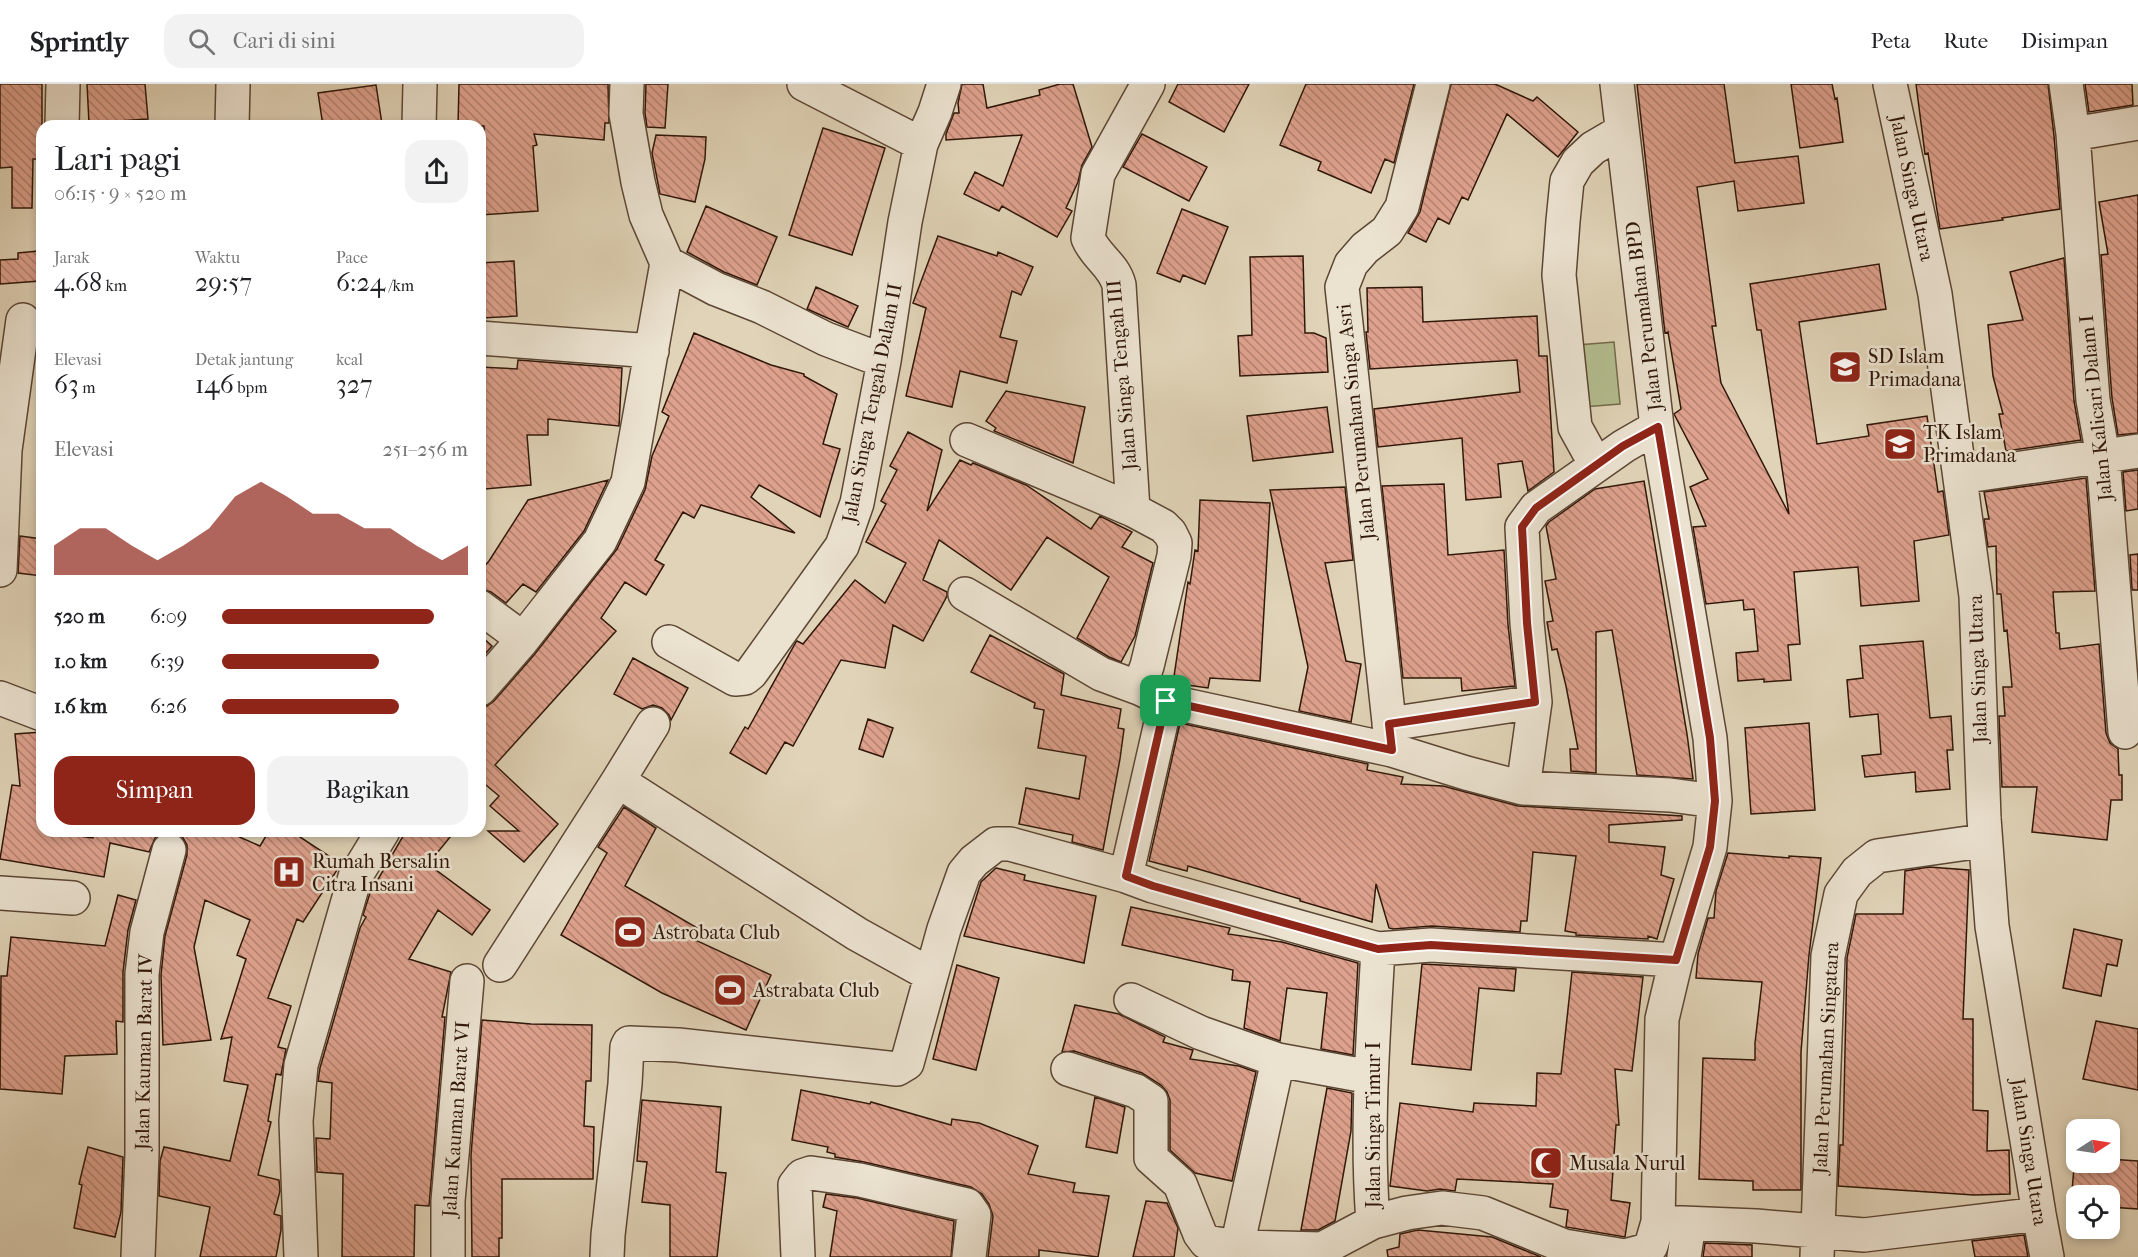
<!DOCTYPE html>
<html lang="id">
<meta charset="utf-8">
<style>
:root{--surface:#fff;--page:#f2f2f2;--text:#202124;--muted:#757577;--line:#e0e0e0;--accent:#8f2418}
body{margin:0;font-family:"IM FELL French Canon",serif;background:var(--page);color:var(--text);height:100vh;display:flex;flex-direction:column;font-size:22px;white-space:nowrap}
*{box-sizing:border-box;margin:0}
p{font-size:20px;color:var(--muted)}
.icon{flex:none;width:33px;height:33px;fill:none;stroke:currentColor;stroke-width:2;stroke-linecap:round;stroke-linejoin:round}
.map{position:relative;flex:1;overflow:hidden}
.details{position:absolute;left:36px;top:36px;width:450px;height:717px;display:flex;flex-direction:column;background:var(--surface);border-radius:18px;box-shadow:0 3px 9px #0003}
.details>*{flex:none}
.needle{width:39px;rotate:78deg}
.buttons{position:absolute;left:2066px;top:1035px;display:grid;gap:12px}
.buttons a{display:grid;place-items:center;width:54px;height:54px;border-radius:12px;background:var(--surface);box-shadow:0 3px 9px #0003;font-size:30px}
.pin{position:absolute;display:grid;place-items:center;width:51px;height:51px;color:#fff;margin:-26px;border-radius:12px;box-shadow:0 3px 9px #0006}
.round{display:grid;place-items:center;flex:none;width:63px;height:63px;border-radius:18px;background:var(--page)}
.headline{display:flex;align-items:center;justify-content:space-between;height:102px;padding:0 18px}
h1{font-size:33px;font-weight:600;line-height:45px}
.figures{display:grid;grid-template-columns:repeat(3,1fr);gap:9px;height:102px;padding:6px 18px}
.figures div{display:grid;align-content:center}
.figures b{font-size:26px;font-weight:600}
.figures small{font-size:16px;font-weight:400}
.figures p{font-size:16px}
.chart{height:168px;padding:12px 18px}
.chart p{display:flex;justify-content:space-between}
.chart svg{width:100%;height:108px;margin-top:6px;fill:var(--accent);opacity:.7}
.cta{display:flex;gap:12px;margin-top:auto;padding:12px 18px}
.cta a{flex:1;height:69px;border-radius:18px;background:var(--accent);color:#fff;font-size:24px;font-weight:600;line-height:69px;text-align:center}
.cta a+a{background:var(--page);color:var(--text)}
ul{padding:0 18px;list-style:none;font-size:20px}
li{display:grid;grid-template-columns:96px 72px 1fr;align-items:center;height:45px}
li i{height:15px;border-radius:8px;background:var(--accent)}
header{display:flex;align-items:center;gap:36px;box-sizing:border-box;height:84px;padding:0 30px;background:var(--surface);border-bottom:2px solid var(--line)}
header strong{font-size:28px}
nav{display:flex;gap:33px;margin-inline-start:auto;font-size:21px}
.search{width:420px;height:54px;background:var(--page);display:flex;align-items:center;gap:15px;box-sizing:border-box;padding:0 21px;border-radius:18px;color:var(--muted);font-size:22px}
.map>svg:first-child{display:block}
</style>
<header>
<strong>Sprintly</strong>
<div class="search"><svg class="icon" aria-label="search" viewBox="0 0 24 24"><circle cx="10" cy="10" r="6"/><path d="M15 15l6 6"/></svg>Cari di sini</div>
<nav><a>Peta</a><a>Rute</a><a>Disimpan</a></nav>
</header>
<div class="map">
<svg width="2138" height="1173" viewBox="0 0 2138 1173">
<defs>
<pattern id="building-back-hatch" width="6" height="6" patternUnits="userSpaceOnUse" patternTransform="scale(1.5)"><rect width="6" height="6" fill="#dea18d"/><path d="M-1 5l2 2M0 0l6 6M5-1l2 2" fill="none" stroke="#b48271"/></pattern>
</defs>
<rect width="100%" height="100%" fill="#e0d3b7"/>
<filter id="stains"><feTurbulence type="fractalNoise" baseFrequency=".00333" numOctaves="4"/><feColorMatrix values="0 0 0 0 .2 0 0 0 0 .09 0 0 0 0 .02 0 0 0 .5 -.17"/></filter>
<radialGradient id="worn" r=".72"><stop offset=".6" stop-color="#630" stop-opacity="0"/><stop offset="1" stop-color="#630" stop-opacity=".3"/></radialGradient>
<path fill="#b3bc8d" stroke="#726a4b" stroke-width="1.5" d="M1614 258 1620 320 1583 323 1577 261Z"/>
<path fill="url(#building-back-hatch)" stroke="#301709" stroke-width="1.5" d="M0 0H42V75H33L32 124H12V83L0 84Z
M87 0H145L148 35 89 39Z
M459 0H608L609 39H605L604 56 534 50 537 61 533 62 538 127 480 131V82L485 81 484 42H458Z
M646 0H668L665 44 647 43 645 29Z
M962 0H983L987 24 1040 11 1039 6 1060 0H1073L1092 63 1082 81 1078 98 1066 124 1072 127 1057 153 1002 122 999 127 964 110 975 88 1003 102 1022 51 946 56V50L954 29H959L958 19Z
M1178 0H1249L1224 48 1169 18Z
M1306 0H1414L1394 79 1385 75 1371 109 1318 86 1321 78 1280 61Z
M1451 0H1495L1533 17 1537 13 1578 48 1558 73 1507 30 1468 116 1462 113 1449 140 1438 134 1426 158 1408 149 1420 128Z
M1637 0H1724L1735 79 1798 72 1804 119 1738 127 1734 97 1697 103 1716 242H1712L1721 299 1789 430 1761 246H1757L1750 200 1879 180 1886 225 1799 238 1817 360 1869 352 1867 341 1927 332 1938 408 1943 407 1949 451 1914 457 1919 517 1861 522 1858 483 1794 488 1800 560 1788 561 1791 596 1764 598V595L1738 597 1736 569 1758 567 1754 525 1744 526 1743 516 1706 520 1693 443 1706 442 1690 403 1708 395 1674 330 1681 325 1668 248 1665 249Z
M1791 0H1832L1835 15 1837 14 1843 58 1800 64Z
M1916 0H2048L2054 52 2060 125 2002 134 2003 136 1940 145 1928 69 1925 70Z
M2085 0H2132L2133 21 2089 28Z
M376 1 382 40 323 42 318 9Z
M823 44 885 64 852 171 789 151Z
M1142 50 1207 83 1189 117 1123 83Z
M656 51 706 53 705 75 695 118 660 110 652 69Z
M2138 111V349L2118 351 2112 314 2101 171 2108 170 2099 118Z
M706 122 777 153 757 201 724 188 687 168Z
M1182 125 1228 143 1205 200 1183 191 1180 198 1157 189Z
M938 152 997 172 998 168 1033 183 1021 211 1012 207 1000 253 1017 257 1007 299 960 287 952 323 906 312 926 224 913 219Z
M38 167 40 197 0 200V176L18 175V169Z
M1303 172 1305 249H1314L1326 254 1328 288 1240 292 1238 252 1252 251 1250 173Z
M2064 174 2074 317 2081 356 2006 367 1999 330H2003L1993 292 1988 241 2023 236 2010 188Z
M514 177 517 232 482 234 480 179Z
M816 203 858 222 848 243 807 225Z
M1422 203 1423 238 1537 232 1539 272H1547L1554 388 1528 407 1522 377 1498 380 1501 413 1466 416 1462 354 1378 363 1374 325 1520 308 1517 276 1370 285 1366 248H1368L1367 204Z
M694 249 771 281 804 290V292L837 310 823 360 840 365 820 433 759 401 751 413 795 449 701 421 694 434 683 428 655 476 664 481 646 511 625 498 601 534 616 547 495 681 558 740 524 778 488 747H519L490 722 499 712 480 696V623L487 622 494 617 534 571 617 465 645 406 652 372 669 332 662 328Z
M518 276 622 284 619 342 548 335V351H527L531 401 485 405 480 345V283L517 285Z
M1006 307 1085 323 1073 379 994 347 996 344 986 337Z
M1327 323 1333 368 1253 377 1247 332Z
M908 348 942 366 927 427 960 376 971 381 973 379 1026 401 1091 445 1100 432 1132 448 1122 463 1153 479 1135 552 1121 578 1109 573 1077 554 1109 493 1047 453 1011 506 939 456 923 496 947 508V512L923 557 893 541 885 584 841 576 793 662 785 658 766 690 730 669 745 643 748 645 796 558 797 557 803 560 855 496 885 519 906 479 866 458 886 420 881 417 897 386 890 382Z
M2138 386V425L2126 427 2123 388Z
M2086 394 2095 507 2053 508 2056 549H2059L2060 565 2099 560 2106 649 2110 659 2118 665 2119 691H2122V716H2111L2107 756 2032 748 2037 703H2002L1999 632H2005L2003 603H2012L2007 546 2004 547 2001 510H1997L1996 462 1988 463 1984 435H1989L1984 408Z
M608 396 584 447 536 508 523 500 506 519 491 508 480 505V487L489 477 528 416Z
M1644 397 1687 650 1693 695 1637 691 1612 546 1596 548V689L1571 687 1570 665H1578L1566 602 1557 565 1552 566 1547 538 1553 537 1545 497 1556 495 1546 442 1549 438 1595 405Z
M1444 400 1448 471 1504 466 1508 541 1515 602 1462 607 1461 594H1403L1382 402Z
M1345 403 1353 476 1325 479 1346 577 1361 580 1351 638 1299 627 1308 583 1270 406Z
M1200 416 1270 419 1260 597 1210 594 1208 604 1173 599 1188 498 1190 500 1195 466 1198 467Z
M20 452 42 455V492L18 489Z
M2138 470V506H2132L2130 471Z
M480 551 492 562 480 576Z
M990 551 1064 590 1061 611 1121 625 1118 644 1124 645 1120 675 1103 766 1072 758 1073 751 1019 740 1026 704 1079 715 1086 672 1038 664 1044 626 1034 624 1035 619 971 588Z
M1923 557 1930 634 1951 632 1953 666H1947L1950 705 1916 708 1915 688 1865 693 1862 672 1881 670 1878 630 1850 633 1847 596 1863 594 1860 562Z
M633 574 688 604 671 636 669 631 662 624 653 621 642 625 614 610Z
M868 635 893 644 883 673 859 665Z
M1180 639 1368 680 1367 686 1403 693 1401 700 1443 702 1518 722 1682 732V736L1609 741V758L1665 763 1661 791 1674 795 1657 855 1648 852V855L1576 851V849L1565 847 1576 772 1533 768 1527 837H1521L1520 848 1432 842 1393 845 1389 844 1376 800 1372 838 1300 817V815L1188 782 1187 787 1149 777Z
M1809 639 1815 726 1751 730 1745 644Z
M42 648V747L93 754 94 747H226L260 762 269 747H291L341 780 303 838 297 835 268 914 291 922 278 963 286 965 281 991 276 990 268 1037 271 1038 258 1091 279 1096 280 1107 274 1130 281 1132V1146L276 1173H200L210 1123 159 1112 160 1077 164 1063 230 1077 248 1001 224 997 232 953 221 955 246 875 237 871 250 836 205 816 194 863 211 956 163 961 161 891 165 852 187 771V761L182 752 173 748H164L156 752 149 768 110 759 104 793 0 775 12 701 20 702 15 650Z
M624 723 656 744 625 802 699 845 693 855 771 891 746 946 662 909 561 851 607 769 598 763Z
M406 747H455L428 780 490 826 472 851 438 826 409 875 451 888 442 933H445L429 1122 415 1121 414 1173H342L343 1090 317 1088 316 1054 330 1055 332 999 318 997 320 984 360 844 366 833 363 831 370 809Z
M1728 769 1789 774V772L1821 774 1809 871 1801 968V1106H1753V1097L1699 1095 1703 974 1755 976V959L1762 898 1696 894 1698 870 1708 834H1714L1716 807Z
M1929 783 1969 786 1963 935H1973V1026L1988 1027 1987 1067 2009 1066 2010 1110 1974 1111 1838 1102 1840 1061H1843L1847 874 1856 830H1903L1905 787Z
M996 784 1025 791 1024 796 1096 812 1084 879 964 852 981 798Z
M118 811 136 816 128 846 123 888V938L116 937 117 970 65 972 62 1010 0 1005 1 892H7L11 853 105 862Z
M1131 823 1230 844 1228 850 1282 858 1358 879 1353 971 1321 965 1327 909 1287 904 1280 957 1244 944 1250 898 1232 896 1233 886 1122 861Z
M2074 845 2122 856 2117 882 2107 880 2101 912 2063 904Z
M1422 880 1516 885 1514 907 1479 904 1471 986 1412 980Z
M957 881 999 894 976 986 933 975Z
M1572 888 1643 893 1632 987 1615 985 1619 1041H1616L1611 1116 1630 1119 1625 1153 1566 1143 1568 1126 1550 1123 1553 1100 1457 1095 1455 1107 1440 1105 1427 1107 1390 1102 1400 1019 1473 1028 1474 1019 1536 1022 1537 989 1561 990Z
M1075 921 1119 930 1165 953 1163 958 1193 966 1190 975 1239 982 1256 988 1232 1097 1195 1089 1170 1066V1016L1167 1008 1161 1001 1142 989 1074 967 1062 968Z
M482 936 531 940 592 941 591 997H586L584 1042 594 1043 593 1095H502V1154H499V1173H472L471 1071Z
M2096 937 2138 945V1006L2083 995Z
M1327 1004 1352 1009 1351 1047 1335 1137 1318 1146H1301Z
M801 1006 870 1020 871 1018 951 1041 952 1035 979 1039 1038 1062 1028 1090 1075 1099 1073 1108 1109 1112 1098 1173 1039 1166V1173H988L993 1132 989 1120 982 1110 971 1103 864 1078 835 1073V1070L827 1068 828 1063 792 1056Z
M1095 1013 1125 1023 1117 1069 1086 1063Z
M642 1016 721 1023 716 1088 726 1089 717 1173H670V1121L642 1118 647 1078 637 1077Z
M88 1063 123 1073 121 1128 115 1153 74 1144 82 1101 79 1100Z
M2075 1072 2076 1078H2109V1075L2138 1077V1125L2109 1123V1112H2106L2105 1106 2072 1107Z
M826 1110 857 1114 954 1137 951 1173H830L837 1127 823 1123Z
M1146 1117 1167 1119 1178 1144 1174 1173H1133Z
M1418 1146 1492 1153 1541 1173H1388L1387 1166 1399 1163 1400 1150Z
M2024 1151 2028 1173H1975L1972 1157Z
M1705 1159 1752 1161V1173H1703Z"/>
<g fill="none" stroke-linecap="round" stroke-linejoin="round">
<defs>
<path id="minor" d="M804 0 921 60
M1890 0 1935 210 1976 512 1984 734 1992 842 2039 1130 2047 1173
M2066 0 2073 50 2093 316 2103 372 2125 648
M62 42 63 0
M232 42 233 0
M419 42 420 0
M2073 50 2138 39
M667 179 716 205 762 223 826 255 884 277
M480 254 652 267
M967 356 1133 426 1163 442 1170 449 1175 459 1174 472 1147 582 1139 604
M1596 381 1575 343 1559 191 1563 137 1567 97 1578 78 1593 64 1622 47
M1960 393 2138 367
M1133 426 1119 201C1114 181 1095 172 1088 154L1098 90 1148 0
M0 486 5 366 23 236
M965 510 1101 590 1139 604 1166 617 1392 666 1466 689 1523 704 1670 711 1715 717
M480 523 522 554
M669 558 735 595 745 594 751 589 842 462 857 419 884 277 905 138 921 60 935 28 944 0
M480 605 520 559 600 457 628 398 667 179 646 131 638 98 626 30 627 0
M0 614 42 630
M1166 617 1126 792 1153 802 1378 865 1431 861 1676 876
M1389 640 1535 618
M1392 666 1342 203 1351 180 1365 164 1387 147 1402 123 1433 0
M618 697 653 640
M1523 704 1535 618 1527 539 1522 443 1536 424 1624 362 1657 343
M0 809 73 814
M500 881 618 697 857 850 931 891
M1131 916 1201 949 1278 976 1371 993
M1278 976 1237 1163 1322 1165 1373 1138 1407 1129 1442 1124 1483 1129 1564 1162 1625 1172 1644 1167 1651 1162 1658 1138 1662 935 1676 876 1710 763 1715 717 1710 654 1657 343 1617 0
M1068 985 1136 1007 1151 1017V1074L1180 1100 1200 1150 1206 1158 1237 1163
M1373 1138C1366 1047 1373 956 1378 865
M1658 1138 1756 1142 1864 1151 2039 1130
M138 1173 142 1070V890L147 848 169 766
M301 1173 296 1037 301 981 355 793 383 747
M448 1173V1117L467 897
M607 1173 608 1151 625 1000 627 963 629 959 678 961 897 985 907 979 944 845 964 789 974 777 996 760H1010L1126 792
M798 1173 795 1101 802 1092 811 1089 860 1096 967 1121 974 1131 969 1173
M1684 1173 1689 1140
M1817 1173 1828 872 1841 810 1857 788 1877 772 1975 758"/>
</defs>
<use href="#minor" stroke="#5c4634" stroke-width="36"/>
<use href="#minor" stroke="#ebe2d0" stroke-width="33"/>
</g>
<g fill="none" stroke-linecap="round" stroke-linejoin="round">
<defs>
<path id="route" d="M1658 343 1710 654 1715 717 1710 763 1676 876 1431 861 1378 865 1153 802 1126 792 1166 617 1392 666 1389 640 1535 618 1527 539 1522 443 1536 424 1623 362Z"/>
</defs>
<use href="#route" stroke="#fff" stroke-width="12"/>
<use href="#route" stroke="#8f2418" stroke-width="8"/>
</g>
<defs>
<symbol id="school-square" viewBox="-11 -11 22 22"><rect x="-9" y="-9" width="18" height="18" rx="4" fill="#8f2418" stroke="#ebe2d0"/><path d="M0-5L7-2L0 1L-7-2ZM-4 1L0 2.5L4 1V4Q0 6-4 4Z" fill="#fff"/></symbol>
<symbol id="hospital-square" viewBox="-11 -11 22 22"><rect x="-9" y="-9" width="18" height="18" rx="4" fill="#8f2418" stroke="#ebe2d0"/><path d="M-5-5h3v3.5h4V-5h3V5h-3V1.5h-4V5h-3Z" fill="#fff"/></symbol>
<symbol id="stadium-square" viewBox="-11 -11 22 22"><rect x="-9" y="-9" width="18" height="18" rx="4" fill="#8f2418" stroke="#ebe2d0"/><path d="M0-5a6.5 5 0 1 0 0 10a6.5 5 0 1 0 0-10ZM-3.5-1.8h7v3.6h-7Z" fill="#fff"/></symbol>
<symbol id="mosque-square" viewBox="-11 -11 22 22"><rect x="-9" y="-9" width="18" height="18" rx="4" fill="#8f2418" stroke="#ebe2d0"/><path d="M3.5-4.9A6 6 0 1 0 3.5 4.9A5 5 0 1 1 3.5-4.9Z" fill="#fff"/></symbol>
</defs>
<g fill-rule="evenodd">
<use href="#school-square" x="1826" y="264" width="38" height="38"/>
<use href="#school-square" x="1881" y="341" width="38" height="38"/>
<use href="#hospital-square" x="270" y="769" width="38" height="38"/>
<use href="#stadium-square" x="611" y="829" width="38" height="38"/>
<use href="#stadium-square" x="711" y="887" width="38" height="38"/>
<use href="#mosque-square" x="1527" y="1060" width="38" height="38"/>
</g>
<g text-anchor="middle" dominant-baseline="central" stroke-width="5" stroke-linejoin="round" paint-order="stroke">
<g font-size="20" fill="#301709" stroke="#ebe2d0">
<text transform="translate(1912 104) rotate(78)">Jalan Singa Utara</text>
<text transform="translate(1644 232) rotate(-97)">Jalan Perumahan BPD</text>
<text transform="translate(1122 291) rotate(-95)">Jalan Singa Tengah III</text>
<text transform="translate(872 319) rotate(-79)">Jalan Singa Tengah Dalam II</text>
<text transform="translate(2096 324) rotate(-96)">Jalan Kalicari Dalam I</text>
<text transform="translate(1356 338) rotate(-96)">Jalan Perumahan Singa Asri</text>
<text transform="translate(1978 585) rotate(-92)">Jalan Singa Utara</text>
<text transform="translate(144 968) rotate(-89)">Jalan Kauman Barat IV</text>
<text transform="translate(1826 974) rotate(-87)">Jalan Perumahan Singatara</text>
<text transform="translate(456 1035) rotate(-86)">Jalan Kauman Barat VI</text>
<text transform="translate(1373 1041) rotate(-90)">Jalan Singa Timur I</text>
<text transform="translate(2029 1068) rotate(81)">Jalan Singa Utara</text>
</g>
<g font-size="20" fill="#301709" stroke="#ebe2d0" text-anchor="start">
<text x="1868" y="272">SD Islam<tspan x="1868" dy="23">Primadana</tspan></text>
<text x="1923" y="348">TK Islam<tspan x="1923" dy="23">Primadana</tspan></text>
<text x="312" y="777">Rumah Bersalin<tspan x="312" dy="23">Citra Insani</tspan></text>
<text x="653" y="848">Astrobata Club</text>
<text x="753" y="906">Astrabata Club</text>
<text x="1569" y="1079">Musala Nurul</text>
</g>
</g>
<rect width="100%" height="100%" filter="url(#stains)"/>
<rect width="100%" height="100%" fill="url(#worn)"/>
</svg>
<div class="buttons">
<a><svg class="needle" viewBox="-14 -14 28 28"><path d="M0-13l5 13h-10z" fill="#e53935"/><path d="M0 13l5-13h-10z" fill="#757577"/></svg></a>
<a><svg class="icon" aria-label="locate" viewBox="0 0 24 24"><circle cx="12" cy="12" r="6"/><path d="M12 2v4M12 18v4M2 12h4M18 12h4"/></svg></a>
</div>
<div class="pin" style="left:1166px;top:617px;background:#1e9e55"><svg class="icon" aria-label="arrive" viewBox="0 0 24 24"><path d="M6 21V4h12l-3 4 3 4H6"/></svg></div>
<section class="details">
<div class="headline"><div><h1>Lari pagi</h1><p>06:15 · 9 × 520 m</p></div><a class="round"><svg class="icon" aria-label="share" viewBox="0 0 24 24"><path d="M12 15V3M7 8l5-5 5 5M5 13v7h14v-7"/></svg></a></div>
<div class="figures">
<div><p>Jarak</p><b>4.68<small> km</small></b></div>
<div><p>Waktu</p><b>29:57</b></div>
<div><p>Pace</p><b>6:24<small> /km</small></b></div>
</div>
<div class="figures">
<div><p>Elevasi</p><b>63<small> m</small></b></div>
<div><p>Detak jantung</p><b>146<small> bpm</small></b></div>
<div><p>kcal</p><b>327</b></div>
</div>
<div class="chart"><p><span>Elevasi</span>251–256 m</p>
<svg viewBox="0 0 160 44" preserveAspectRatio="none"><path d="M0 44V32L10 25L20 25L30 32L40 38L50 32L60 25L70 12L80 6L90 12L100 19L110 19L120 25L130 25L140 32L150 38L160 32V44z"/></svg>
</div>
<ul>
<li><b>520 m</b>6:09<i style="width:86%"></i></li>
<li><b>1.0 km</b>6:39<i style="width:64%"></i></li>
<li><b>1.6 km</b>6:26<i style="width:72%"></i></li>
</ul>
<div class="cta"><a>Simpan</a><a>Bagikan</a></div>
</section>
</div>
